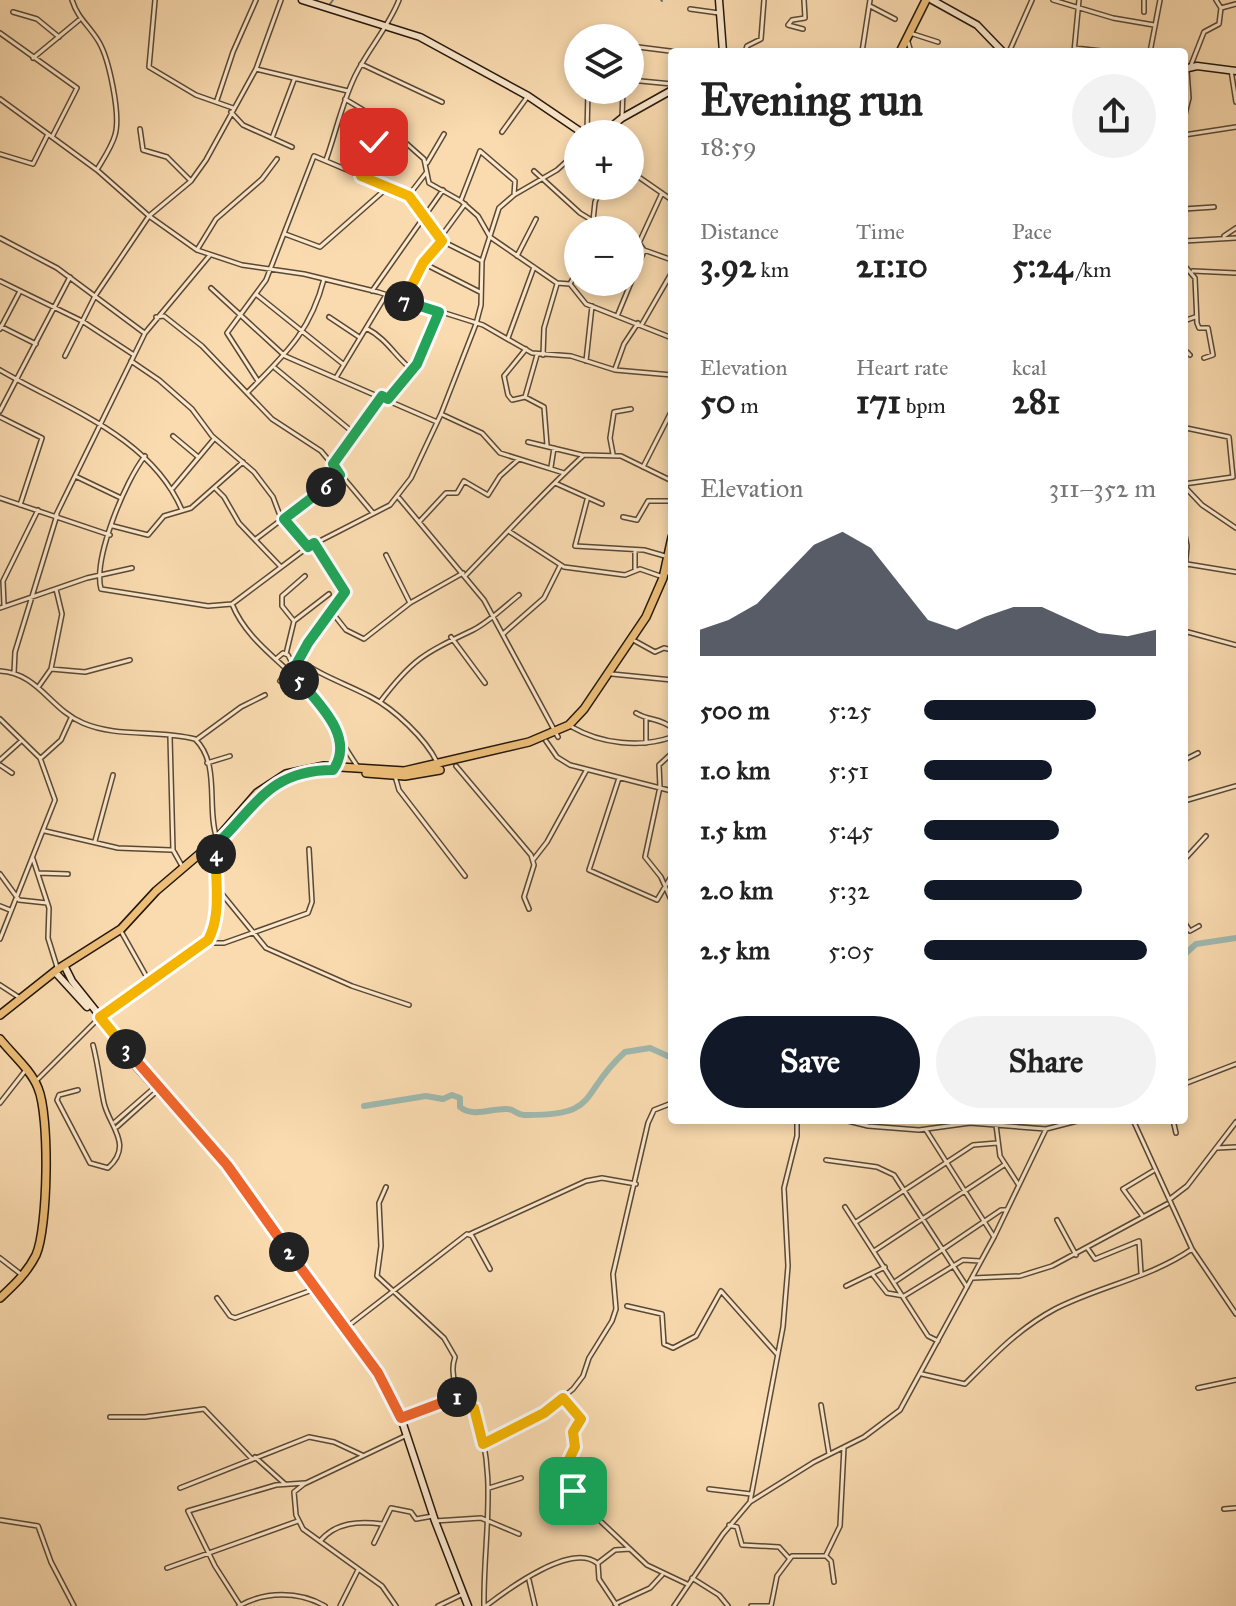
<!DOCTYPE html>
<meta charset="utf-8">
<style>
:root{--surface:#fff;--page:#f2f2f2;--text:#222;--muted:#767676;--accent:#111827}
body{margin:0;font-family:"IM FELL Great Primer",serif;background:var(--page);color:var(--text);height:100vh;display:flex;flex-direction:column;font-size:30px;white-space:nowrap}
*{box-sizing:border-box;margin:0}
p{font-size:26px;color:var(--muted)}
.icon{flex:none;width:44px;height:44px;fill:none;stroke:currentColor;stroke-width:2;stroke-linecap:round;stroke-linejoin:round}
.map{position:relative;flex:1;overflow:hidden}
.panel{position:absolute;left:668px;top:48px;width:520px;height:1076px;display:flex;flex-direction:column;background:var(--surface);border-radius:8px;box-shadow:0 4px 12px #0003}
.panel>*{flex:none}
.fabs{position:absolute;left:564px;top:24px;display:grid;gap:16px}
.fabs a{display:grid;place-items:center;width:80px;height:80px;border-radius:50%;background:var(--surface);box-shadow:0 4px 12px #0003;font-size:40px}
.pin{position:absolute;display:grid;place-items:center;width:68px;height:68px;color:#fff;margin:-34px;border-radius:16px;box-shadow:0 4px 12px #0006}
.km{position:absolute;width:40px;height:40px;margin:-20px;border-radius:50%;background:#222;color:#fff;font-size:22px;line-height:40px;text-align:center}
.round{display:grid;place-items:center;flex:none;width:84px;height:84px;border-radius:42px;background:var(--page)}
.summary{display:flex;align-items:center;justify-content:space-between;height:136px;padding:0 32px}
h1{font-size:44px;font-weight:800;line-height:60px}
.stats{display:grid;grid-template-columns:repeat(3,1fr);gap:12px;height:136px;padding:8px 32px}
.stats div{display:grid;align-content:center}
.stats b{font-size:34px;font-weight:800}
.stats small{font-size:22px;font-weight:400}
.stats p{font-size:22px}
.chart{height:224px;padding:16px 32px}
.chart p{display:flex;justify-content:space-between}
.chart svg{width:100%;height:144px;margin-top:8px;fill:var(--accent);opacity:.7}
.action{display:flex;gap:16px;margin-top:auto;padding:16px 32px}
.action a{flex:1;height:92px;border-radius:48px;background:var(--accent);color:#fff;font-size:32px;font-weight:800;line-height:92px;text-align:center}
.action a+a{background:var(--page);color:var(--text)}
ul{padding:0 32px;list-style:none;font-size:26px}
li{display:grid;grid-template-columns:128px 96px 1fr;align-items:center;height:60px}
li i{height:20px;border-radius:10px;background:var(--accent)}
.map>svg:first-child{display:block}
</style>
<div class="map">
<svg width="1236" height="1606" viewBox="0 0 1236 1606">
<rect width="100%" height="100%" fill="#fadbb0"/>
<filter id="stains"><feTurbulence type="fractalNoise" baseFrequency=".0025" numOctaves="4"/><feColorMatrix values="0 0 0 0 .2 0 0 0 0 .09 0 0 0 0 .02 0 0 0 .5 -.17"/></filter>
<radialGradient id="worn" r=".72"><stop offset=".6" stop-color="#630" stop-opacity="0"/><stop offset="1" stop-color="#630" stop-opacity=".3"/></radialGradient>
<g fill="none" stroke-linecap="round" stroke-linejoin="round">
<path stroke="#6d796e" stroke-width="2" d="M661 0 662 1
M330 4 333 0"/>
<path stroke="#9fbab0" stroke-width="6" d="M1184 955 1196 944 1236 938
M364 1106 426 1096 443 1099 452 1095 460 1098V1107C473 1118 492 1108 507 1109 515 1109 516 1115 524 1115 602 1116 578 1094 625 1052L650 1048 672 1058"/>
<defs>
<path id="street" d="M72 0C78 19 89 25 99 42 109 59 121 115 115 135 112 146 104 158 98 168
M155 0 149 67 196 95 233 108
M1053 0 1113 18 1154 25
M1144 0V12
M870 6 895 19
M1221 8 1236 4
M690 9 719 13
M13 12 37 19 59 37
M803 29 788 25 792 20 805 18 804 0
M0 33 77 88 52 137
M910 33 938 42
M908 42 911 52
M630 46 678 52
M1075 48 1110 52
M745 52 747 46 761 39 764 0
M862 52 870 0
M1009 52 1032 0
M1074 52 1079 0
M1122 52 1149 51
M1150 52 1160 0
M33 58 79 20
M361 64 442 102
M1191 65 1204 32 1219 24 1221 8 1216 0
M256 69 348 91
M1231 70 1236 102
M630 80 672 84
M0 99 97 170 149 216 197 250 242 265 304 274 378 292 483 325 532 353 571 356 615 370 672 375
M345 99 380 120 424 159 429 183 461 201 478 216 490 237 557 283 570 284 586 304 672 338
M217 100 233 52 256 0
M231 112 243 125 292 147
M622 118 623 90
M1184 118 1189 98 1187 71
M140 129 143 150 167 157 191 181
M502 132 528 96
M587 134 588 90
M1184 135 1236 127
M272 138 294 80
M0 154 33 164 48 134
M326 160C336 132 342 103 355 76 368 49 388 28 399 0
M427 163 444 134
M534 171 580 213 608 230
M630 171 669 198
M361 176 374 142 385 125
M662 193 639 243 644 250 672 260
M409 195 426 173
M461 200 480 151 515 181 514 195
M1184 209 1214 207
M592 230 595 202 602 186
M285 234 320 247 387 188
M1224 236 1236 228
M0 238 57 268 143 332
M440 238 465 204
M1184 241 1236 238
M197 250 216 219 262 179 277 159
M517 256 536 219
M423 263 480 292
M1184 265 1195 278 1197 323 1199 328H1208L1213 355 1204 358
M1193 271 1236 273
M0 281 82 321 134 355
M570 284 578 269
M211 288 285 356 437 422
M372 291 443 190
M257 295 343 364
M402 300 423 263 442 241
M618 314 644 251
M156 317 164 316 202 346 272 419 321 451 373 513
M329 317 359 337
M1184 321 1195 317
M642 324 672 272
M0 326 36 344
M366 328C387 339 394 355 411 369
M0 329 19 293
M508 338 534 267
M526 349 504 376 508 395 512 400 525 397 544 407 547 445
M1184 349 1190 355
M543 355 544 328 557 284
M65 356 95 296 149 216 191 181 206 160 256 69 281 0
M131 361 159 380 192 409 212 436 254 472 273 497 279 513 308 547
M586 361 592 306
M275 368 355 434
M615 369 624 344 638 323
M0 370C65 408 150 436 182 510
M337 376 386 295
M258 381 227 333 266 280 314 156 409 196 442 241 482 261
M247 393C284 355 310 333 324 279
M525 397 537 355
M388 399 417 364 439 312
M0 411 70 277
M441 414 482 433 500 453 564 473
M0 417 42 438 20 505
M173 436 197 456
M528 442 582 455
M613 454 610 438 614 412 631 409
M145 456C125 481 93 559 101 589L208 606 232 604 308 547 390 505 411 478 441 414 476 324 481 305 482 261 499 208 514 195 557 170 578 151
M333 464 382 396
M551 467 554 448
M643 467 672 410
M75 476 121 498
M555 483 602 504
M1184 484 1233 477 1229 437 1186 428
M1184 486 1202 505 1236 528
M173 488 214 439
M215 488 224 497 239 523 281 567
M0 498 110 535
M399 498 484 600 558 737
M587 500 575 546 644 550 665 556
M56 515 145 333 210 255
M623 517 637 520 648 501H672
M420 521 446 493H457L464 481 488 495 500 476 519 459
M113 526 148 535 164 516 191 508 243 462
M1184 530 1187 546 1184 581
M510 532 564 567 625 575 640 569 663 577
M256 539 339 476
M635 550V569
M386 555 410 603
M1187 564 1236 572
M668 573 672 574
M466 575C506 534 542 493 584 455L621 456 672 481
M232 604C248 643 284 662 310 693 329 716 341 743 358 767
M4 605 3 581 38 510
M0 608 87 578 132 568
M331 611 346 630 364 639 410 603 463 573
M294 621 329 594
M1184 631 1236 645
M503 634 544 598 560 566
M451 637 485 683
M635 641 655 652 664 648 672 650
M286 654 294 621 282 606V596L305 576
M276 659 283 653 288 655 294 667
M299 659C320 676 347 684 371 697 394 709 425 738 437 762
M51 669 85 672 130 660
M0 671C38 673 50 709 83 723 118 738 158 729 195 739 221 764 206 808 217 839
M292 672 308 643 345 592 314 543
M14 673 15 652 57 515
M612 674 672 680
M280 681 288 669
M39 686 51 669 62 614 56 589
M380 702C413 658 425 653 473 630 489 622 505 606 519 595
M636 713C649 721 661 718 672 728
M0 719 40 758 55 800 0 939
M572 727C601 744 641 748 672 737
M170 737 173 850 182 866
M196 740 241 707 265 695
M546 741 557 757 570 765 672 791
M646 743V719
M672 753 659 765 660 787 645 857 661 877 672 902
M41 758 61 740 71 718
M0 760 20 742
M1184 760 1198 753
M207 763 230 756
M0 765 12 773
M337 765 342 742
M456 766 531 855 534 865 524 897 529 909
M395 776 399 790 465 876
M619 778 589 870 657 900 672 875
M1184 801 1236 786
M45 831 118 848 171 850
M95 841 113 775
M33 859 49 908 48 938 57 967
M533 860 547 842 586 771
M1184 860 1206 836
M38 873 68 874
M0 874 19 900 47 903
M218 889 266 948 352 986 409 1005
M0 906 10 910
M1184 922 1190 931 1199 926
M122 933 149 981
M205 943H224L308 913 312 902 309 849
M0 985 20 998
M100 1017 208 940C224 913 215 875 217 844
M35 1082 97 1020
M1184 1084 1236 1064
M78 1090 59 1095 57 1100 90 1163 108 1168C134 1145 109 1126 104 1103 100 1084 98 1064 93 1045
M0 1103 25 1071
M844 1120 868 1126 919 1130 970 1123 1046 1129 1081 1120
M1133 1120 1192 1249 1236 1314
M1173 1120 1176 1133
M115 1122 154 1088
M996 1125 1000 1156 1018 1184
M117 1127 156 1092
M926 1130 994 1237
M1217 1148 1236 1147
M826 1160 877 1167 894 1175 967 1287
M386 1187 379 1203 381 1246 377 1276 444 1338 455 1357C449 1375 457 1398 474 1408 499 1475 483 1537 484 1606
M1170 1199 1187 1186 1236 1122
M845 1207 928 1336 938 1341
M1142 1215 1123 1189 1153 1171
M1057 1220 1076 1255
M856 1222 973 1145 997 1143
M470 1234 586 1181 602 1178 636 1184
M1088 1249 1095 1259 1139 1241 1141 1273
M874 1251 1004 1165
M0 1258 22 1275
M873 1275 887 1293 904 1296 963 1260 980 1261
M973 1278 1020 1276 1052 1266 1167 1204
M896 1281 1001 1210H1006
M846 1286 885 1267
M217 1298 230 1316 235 1318 315 1289
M627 1306 662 1314 664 1344 673 1348 696 1336 721 1291 777 1354
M348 1326 467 1234 472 1236 490 1269
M922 1374 965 1384C994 1355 1018 1329 1055 1309 1100 1286 1150 1278 1192 1249
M1198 1388 1236 1380
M563 1398 581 1419 573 1432 575 1447 566 1466 578 1500 630 1549
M821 1405 829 1454
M110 1417H145L204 1409 252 1459
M401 1418 461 1396
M483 1444 544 1413 573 1389 583 1376 589 1358 612 1321 616 1309 613 1274 648 1123 654 1110 672 1103
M255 1457 285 1484
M180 1488 309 1437 334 1442 362 1455
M489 1488 521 1478
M709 1489 751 1494
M750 1502 814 1462 864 1437 900 1410 994 1237 1046 1129
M1224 1509 1236 1508
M0 1520 38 1526 51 1562 74 1606
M435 1521 481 1518 519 1534
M729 1525 737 1527 742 1545 779 1547 789 1558
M320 1541C336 1522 359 1521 382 1524
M374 1543 391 1508 411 1512 416 1519 433 1516
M826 1555 840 1526 844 1447
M598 1563 615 1550 630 1549 647 1565 687 1584
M167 1568 298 1521
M692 1578 719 1595 728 1606
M529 1580 535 1606
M615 1604 650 1588 662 1575
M240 1605 215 1566 188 1511 276 1485 305 1483
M239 1606C265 1591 299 1591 325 1606
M340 1606 358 1570
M396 1606 382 1586 303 1529 296 1515 294 1492 304 1484 407 1435
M438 1606 463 1594
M486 1606C508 1589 573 1541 598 1564L599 1579 617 1606
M674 1606 723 1534 750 1502 783 1327 788 1266 784 1188 797 1136V1120
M751 1606H771
M771 1606 777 1576 792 1556H826L831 1561 834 1582"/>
<path id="secondary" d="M302 0 420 37 528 96 584 134
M719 0 723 52
M932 0 977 25 1003 52
M1184 69 1197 66 1236 71
M602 134 622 118 672 90
M64 965 72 981 123 1045 227 1165 378 1373 401 1418 435 1521 468 1606
M55 972 87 1007
M135 1065 178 1113"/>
<path id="primary" d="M900 52 926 0
M366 773 405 776 440 770
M0 1015 58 969 121 929 156 891 217 839 257 793 286 774 324 766 404 771 529 742 569 725 584 709 646 617 663 578 672 537
M0 1039C12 1054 31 1070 38 1088 50 1116 48 1228 36 1255 27 1273 14 1285 0 1298"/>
</defs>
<use href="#street" stroke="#594834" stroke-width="6"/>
<use href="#secondary" stroke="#23170b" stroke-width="9"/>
<use href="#primary" stroke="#23170b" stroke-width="10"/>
<use href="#street" stroke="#fce8cc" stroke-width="3"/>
<use href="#secondary" stroke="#fce8cc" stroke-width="6"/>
<use href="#primary" stroke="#edbe78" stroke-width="7"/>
</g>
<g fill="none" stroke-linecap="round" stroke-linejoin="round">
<defs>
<path id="split-1" d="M457 1397 461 1396 464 1403 474 1408 483 1444 544 1413 563 1398 581 1419 573 1432 575 1447 566 1466 573 1491"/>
<path id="split-2" d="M289 1252 378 1373 401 1418 457 1397"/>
<path id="split-3" d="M126 1049 227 1165 289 1252"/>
<path id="split-4" d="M126 1049 100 1017 208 940C222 915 215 882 216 854"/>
<path id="split-5" d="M216 854 217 844C256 806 270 770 333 770 356 738 319 704 299 680"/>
<path id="split-6" d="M299 680 292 672 308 643 345 592 314 543 308 547 284 519 326 487"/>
<path id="split-7" d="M326 487 340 475 333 464 382 396 388 399 417 364 439 312 404 301"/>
<path id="split-8" d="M374 142 361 176 409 196 442 241 423 263 404 301"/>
</defs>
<use href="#split-1" stroke="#fff" stroke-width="16"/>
<use href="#split-2" stroke="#fff" stroke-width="16"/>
<use href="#split-3" stroke="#fff" stroke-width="16"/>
<use href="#split-4" stroke="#fff" stroke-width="16"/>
<use href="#split-5" stroke="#fff" stroke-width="16"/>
<use href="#split-6" stroke="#fff" stroke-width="16"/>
<use href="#split-7" stroke="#fff" stroke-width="16"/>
<use href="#split-8" stroke="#fff" stroke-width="16"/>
<use href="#split-1" stroke="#f5b400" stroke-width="10"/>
<use href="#split-2" stroke="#f0652b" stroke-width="10"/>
<use href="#split-3" stroke="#f0652b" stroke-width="10"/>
<use href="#split-4" stroke="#f5b400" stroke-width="10"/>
<use href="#split-5" stroke="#22a559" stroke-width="10"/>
<use href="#split-6" stroke="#22a559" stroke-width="10"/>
<use href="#split-7" stroke="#22a559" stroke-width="10"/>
<use href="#split-8" stroke="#f5b400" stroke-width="10"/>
</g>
<rect width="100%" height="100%" filter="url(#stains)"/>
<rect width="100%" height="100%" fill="url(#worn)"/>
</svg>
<div class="fabs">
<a><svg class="icon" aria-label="layers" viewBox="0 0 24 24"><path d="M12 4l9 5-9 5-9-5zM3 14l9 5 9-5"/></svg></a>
<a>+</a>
<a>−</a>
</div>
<div class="pin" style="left:573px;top:1491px;background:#1e9e55"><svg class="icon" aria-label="arrive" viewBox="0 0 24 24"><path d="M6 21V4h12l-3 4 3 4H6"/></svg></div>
<div class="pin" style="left:374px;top:142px;background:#d93025"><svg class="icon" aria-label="check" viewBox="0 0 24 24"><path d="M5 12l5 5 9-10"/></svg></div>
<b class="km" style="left:457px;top:1397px">1</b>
<b class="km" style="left:289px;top:1252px">2</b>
<b class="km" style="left:126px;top:1049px">3</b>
<b class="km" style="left:216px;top:854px">4</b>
<b class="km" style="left:299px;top:680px">5</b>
<b class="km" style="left:326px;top:487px">6</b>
<b class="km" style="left:404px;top:301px">7</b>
<section class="panel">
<div class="summary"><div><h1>Evening run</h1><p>18:59</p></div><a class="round"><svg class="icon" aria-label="share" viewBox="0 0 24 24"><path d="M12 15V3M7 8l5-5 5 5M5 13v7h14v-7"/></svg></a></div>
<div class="stats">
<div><p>Distance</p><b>3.92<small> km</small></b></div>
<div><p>Time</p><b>21:10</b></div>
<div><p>Pace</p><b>5:24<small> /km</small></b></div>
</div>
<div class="stats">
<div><p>Elevation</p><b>50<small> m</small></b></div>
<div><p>Heart rate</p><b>171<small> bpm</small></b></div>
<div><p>kcal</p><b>281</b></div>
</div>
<div class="chart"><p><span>Elevation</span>311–352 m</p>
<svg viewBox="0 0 160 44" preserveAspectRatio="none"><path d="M0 44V36L10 33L20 28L30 19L40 10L50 6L60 11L70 22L80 33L90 36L100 32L110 29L120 29L130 33L140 37L150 38L160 36V44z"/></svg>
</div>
<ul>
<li><b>500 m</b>5:25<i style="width:74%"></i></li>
<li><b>1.0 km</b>5:51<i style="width:55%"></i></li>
<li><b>1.5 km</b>5:45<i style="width:58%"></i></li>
<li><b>2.0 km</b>5:32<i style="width:68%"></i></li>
<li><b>2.5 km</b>5:05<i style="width:96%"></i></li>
</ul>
<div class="action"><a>Save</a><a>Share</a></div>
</section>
</div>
